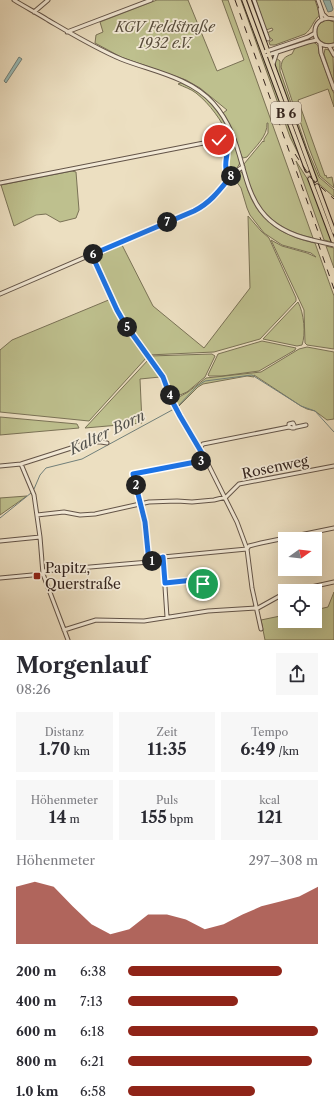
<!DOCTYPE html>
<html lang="de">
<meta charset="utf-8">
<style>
:root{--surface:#fff;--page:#f7f7f7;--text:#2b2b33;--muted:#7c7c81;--accent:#8f2418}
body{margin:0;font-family:"Libre Caslon Text",serif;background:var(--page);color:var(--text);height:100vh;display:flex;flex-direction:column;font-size:15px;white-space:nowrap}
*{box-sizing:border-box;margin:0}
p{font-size:13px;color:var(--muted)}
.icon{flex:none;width:22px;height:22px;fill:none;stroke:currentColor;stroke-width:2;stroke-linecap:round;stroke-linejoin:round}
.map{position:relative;height:640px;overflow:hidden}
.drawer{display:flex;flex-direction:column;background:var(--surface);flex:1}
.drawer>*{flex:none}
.needle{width:26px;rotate:75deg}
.controls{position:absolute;left:278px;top:532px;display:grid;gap:8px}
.controls a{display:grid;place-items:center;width:44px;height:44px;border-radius:0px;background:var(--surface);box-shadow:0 4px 16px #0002;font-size:20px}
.pin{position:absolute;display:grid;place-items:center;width:34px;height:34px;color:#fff;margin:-17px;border:2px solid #fff;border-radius:50%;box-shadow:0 1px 4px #0007}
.km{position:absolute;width:20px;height:20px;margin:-10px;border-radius:50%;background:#222;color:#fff;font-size:11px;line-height:20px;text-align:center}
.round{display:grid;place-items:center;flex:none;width:42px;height:42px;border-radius:0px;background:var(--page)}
.head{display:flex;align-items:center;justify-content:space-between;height:68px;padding:0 16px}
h1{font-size:22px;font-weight:800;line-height:30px}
.metrics{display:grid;grid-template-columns:repeat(3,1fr);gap:6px;height:68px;padding:4px 16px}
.metrics div{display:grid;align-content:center;border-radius:0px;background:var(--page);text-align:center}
.metrics b{font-size:17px;font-weight:800}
.metrics small{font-size:11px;font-weight:400}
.metrics p{font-size:11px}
.chart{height:112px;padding:8px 16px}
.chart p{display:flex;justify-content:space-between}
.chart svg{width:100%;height:72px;margin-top:4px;fill:var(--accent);opacity:.7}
ul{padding:0 16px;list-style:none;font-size:13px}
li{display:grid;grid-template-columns:64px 48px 1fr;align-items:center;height:30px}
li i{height:10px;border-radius:5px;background:var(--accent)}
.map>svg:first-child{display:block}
</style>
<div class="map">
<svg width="334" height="640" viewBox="0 0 334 640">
<rect width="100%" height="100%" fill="#ecdfc1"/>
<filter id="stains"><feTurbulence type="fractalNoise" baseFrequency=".005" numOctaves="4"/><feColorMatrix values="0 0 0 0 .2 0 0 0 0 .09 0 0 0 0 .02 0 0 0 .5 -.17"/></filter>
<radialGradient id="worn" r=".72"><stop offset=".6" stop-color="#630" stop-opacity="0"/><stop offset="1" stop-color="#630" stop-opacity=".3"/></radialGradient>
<path fill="#bec08e" stroke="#7a7256" d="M157 0H188L217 71 244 60 222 0H228L313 238C272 229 250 205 244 164L263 141 264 142V139L268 133V123H267C268 136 255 147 247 157L243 158 241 155 234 133 223 113 227 110 200 88 186 80 121 57 95 43 96 35 103 32 100 22Z
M241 0H243L301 159 290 137Z
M256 0H315L320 15C313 20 312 29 305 34L275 45H270L269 42 273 40 268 36 267 33 273 30 272 28 266 30Z
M328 20 334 22V43C316 49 309 23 328 20Z
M313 42C319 45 319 47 319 53L334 94V107L328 89 298 100 325 176 326 175 327 178 332 177 334 188 320 176 309 148 300 121 299 122 281 67C282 59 284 57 292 54L295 48Z
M325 49 329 50 333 57 334 84 324 54Z
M276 58 280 61V71L307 149 319 177 334 190V197L319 184 313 171 277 73 275 63Z
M181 83C191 87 201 93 209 101 221 112 240 146 240 162 239 166 236 169 233 172H229L227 166 230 154 229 149 220 138 229 137C222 121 210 104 196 93 191 89 184 87 178 84Z
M296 161 310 183 332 242 324 240Z
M72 171 76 172 79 210 76 218 60 222 46 214 36 215 14 226 1 185Z
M240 171C246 175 246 187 249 193 260 223 286 237 315 243L334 296V349L307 345 305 343 304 310 271 240 282 246 307 253 316 257 311 253 282 245 264 233 250 215 247 208 241 188 234 178 235 174Z
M248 216 261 231 269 238 296 298V301L260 339 214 352 148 355 127 324 117 307 114 297 96 260V255L98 253V256L122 245 153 306 204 348 250 288Z
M326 246 334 248V268Z
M111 299 116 310 147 357 89 421 0 412V350L12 340Z
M298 302C304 313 306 334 302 345L297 346 263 339Z
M262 341 296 348 295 350 259 371 222 376H209L208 375 218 354Z
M307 347 334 352V419L327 420 315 411 307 409 301 406 254 375V377L247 376 203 384 198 387 177 408 174 400 188 392 206 378 261 372 299 349Z
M212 354 215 356 205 377 187 392 173 398 163 376 150 356Z
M149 359 161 377 165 386 164 387 160 377 140 379 142 423 85 428Z
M0 417 77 424 79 428 0 435Z
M27 496 0 515V498Z
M334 592V640H265L261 620 285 615V621H315V610L328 607Z"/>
<path fill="#99bcb8" stroke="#71807b" d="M323 0H330L333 9 332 11 328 12Z
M19 57 22 59 6 83 4 81Z"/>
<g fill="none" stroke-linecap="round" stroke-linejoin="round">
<path stroke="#71807b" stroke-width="1" d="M177 407 197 386 205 381 252 375 301 406 315 411 334 432
M34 489 40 475 46 468 82 459 174 409
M0 518 31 493"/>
<path stroke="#c7baa1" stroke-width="3.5" stroke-dasharray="3.5 2" stroke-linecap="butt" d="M307 170 310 179"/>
<defs>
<path id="minor" d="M14 0C25 7 37 13 48 20 72 34 95 48 121 59 151 71 190 77 213 103 258 153 227 221 312 240
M254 0 268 39
M318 0 323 14 327 18
M320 9 322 20
M34 12 48 0
M334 19C308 12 309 52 334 45
M67 32 151 0
M320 44 321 53 334 89
M329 46 334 55
M264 52 308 37 315 33
M265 56 308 42 317 40
M273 64 277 52
M0 183 219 140C233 151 224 155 226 169L231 176
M93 254 96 264 117 310 125 324 163 377 171 399 180 416 206 460 237 522 247 549 252 588 261 629
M0 294 204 206C215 196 231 172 243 167
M289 427V424L293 423 294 425V428
M200 448 203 444 289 427 292 428 306 425
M21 464 34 495 40 537 43 574 68 640
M0 466 21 464 90 442H101L107 443
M37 515 64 512 80 515 95 514 149 502 177 501 192 502 214 500 226 497 239 484 334 466
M0 541 40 537
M247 549 249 546 261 543 334 528
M163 557 167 617
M149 562 145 522 133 474 206 460
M43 571 149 562 163 557 247 549
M0 578 43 574
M165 583 203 579V583
M293 591 334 582
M64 630 96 620 144 621 208 611 258 608 285 593"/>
<path id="major" d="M244 0 307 170
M249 0 315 180
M310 179 334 243
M317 186 334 232"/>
</defs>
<use href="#minor" stroke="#635448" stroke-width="5"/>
<use href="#major" stroke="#35251f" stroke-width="5.5"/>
<use href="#minor" stroke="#f3ead7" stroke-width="3"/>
<use href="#major" stroke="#ecdfc1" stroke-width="3.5"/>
<path stroke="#35251f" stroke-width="1" stroke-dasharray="7 7" stroke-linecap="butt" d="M235 0 321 240
M295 154 311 178 334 199
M318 243 334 289"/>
<defs>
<path id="minor-bridge" d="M312 240 334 245"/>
</defs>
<use href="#minor-bridge" stroke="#635448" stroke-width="5" stroke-linecap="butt"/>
<use href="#minor-bridge" stroke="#f3ead7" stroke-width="3"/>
</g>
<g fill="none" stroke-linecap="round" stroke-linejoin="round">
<defs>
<path id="route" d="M203 584V579L165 583 163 557 149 562 145 522 133 474 206 460 180 416 171 399 163 377 125 324 117 310 96 264 93 254 194 211C210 203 219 191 231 176L226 169C224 155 233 151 219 140"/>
</defs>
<use href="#route" stroke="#fff" stroke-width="8"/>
<use href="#route" stroke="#1a73e8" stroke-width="5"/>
</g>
<rect fill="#8f2418" stroke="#f3ead7" stroke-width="1.5" x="33" y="572" width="8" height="8" rx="2"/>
<g text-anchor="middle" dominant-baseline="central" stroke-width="3.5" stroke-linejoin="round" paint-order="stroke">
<rect fill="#f3ead7" stroke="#6e6056" stroke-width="1" x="271" y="102" width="30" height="22" rx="3"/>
<g font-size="13" font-weight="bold" fill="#35251f">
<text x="286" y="113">B 6</text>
</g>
<g font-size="14" font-style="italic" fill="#574c3b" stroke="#f3ead7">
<text x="165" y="27">KGV Feldstraße<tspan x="165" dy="16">1932 e.V.</tspan></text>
</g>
<g font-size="14" fill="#35251f" stroke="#f3ead7">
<text transform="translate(275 467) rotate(-12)">Rosenweg</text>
</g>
<g font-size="14" fill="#35251f" stroke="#f3ead7" text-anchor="start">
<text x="45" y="568">Papitz,<tspan x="45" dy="16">Querstraße</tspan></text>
</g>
<g font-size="15" font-style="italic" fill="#53524d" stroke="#f3ead7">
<text transform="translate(107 432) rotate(-26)">Kalter Born</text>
</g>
</g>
<rect width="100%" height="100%" filter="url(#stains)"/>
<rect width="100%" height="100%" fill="url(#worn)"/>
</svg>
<div class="controls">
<a><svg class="needle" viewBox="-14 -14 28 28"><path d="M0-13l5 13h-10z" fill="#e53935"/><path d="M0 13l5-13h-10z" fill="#7c7c81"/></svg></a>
<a><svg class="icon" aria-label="locate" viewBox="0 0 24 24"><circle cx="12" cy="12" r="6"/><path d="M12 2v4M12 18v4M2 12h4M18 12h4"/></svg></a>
</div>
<div class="pin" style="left:203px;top:584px;background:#1e9e55"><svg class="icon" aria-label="arrive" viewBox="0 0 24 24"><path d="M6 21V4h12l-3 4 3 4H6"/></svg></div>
<div class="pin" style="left:219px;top:140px;background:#d93025"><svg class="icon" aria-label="check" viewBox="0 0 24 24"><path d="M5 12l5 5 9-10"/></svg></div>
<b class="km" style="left:152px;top:561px">1</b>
<b class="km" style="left:136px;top:485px">2</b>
<b class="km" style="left:201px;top:461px">3</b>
<b class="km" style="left:170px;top:395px">4</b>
<b class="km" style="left:127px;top:327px">5</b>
<b class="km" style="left:93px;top:254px">6</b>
<b class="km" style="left:167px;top:222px">7</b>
<b class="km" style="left:231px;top:176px">8</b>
</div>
<section class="drawer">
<div class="head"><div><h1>Morgenlauf</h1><p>08:26</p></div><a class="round"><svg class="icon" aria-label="share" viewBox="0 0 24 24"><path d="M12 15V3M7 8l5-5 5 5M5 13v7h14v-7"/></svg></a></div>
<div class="metrics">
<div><p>Distanz</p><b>1.70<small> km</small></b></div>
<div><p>Zeit</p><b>11:35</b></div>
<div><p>Tempo</p><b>6:49<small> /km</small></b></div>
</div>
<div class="metrics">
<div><p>Höhenmeter</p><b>14<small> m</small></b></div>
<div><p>Puls</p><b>155<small> bpm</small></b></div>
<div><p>kcal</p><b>121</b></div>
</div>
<div class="chart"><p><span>Höhenmeter</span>297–308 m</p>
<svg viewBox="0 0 160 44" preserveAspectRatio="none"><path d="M0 44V9L10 6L20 9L30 21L40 32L50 38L60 35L70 26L80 26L90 29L100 35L110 32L120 26L130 21L140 18L150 15L160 9V44z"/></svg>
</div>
<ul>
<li><b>200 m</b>6:38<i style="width:81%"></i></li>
<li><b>400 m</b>7:13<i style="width:58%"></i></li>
<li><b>600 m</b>6:18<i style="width:100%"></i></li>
<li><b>800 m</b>6:21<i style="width:97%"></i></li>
<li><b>1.0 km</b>6:58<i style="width:67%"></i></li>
</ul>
</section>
